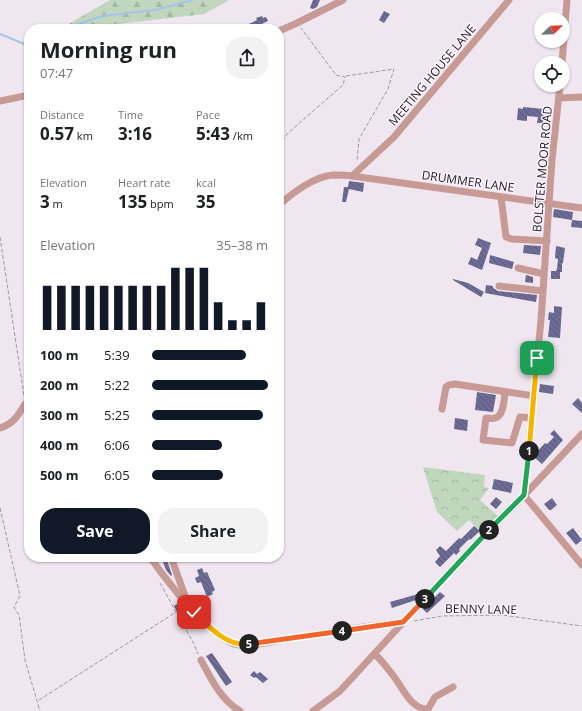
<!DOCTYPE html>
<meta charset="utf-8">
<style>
:root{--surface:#fff;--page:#f2f2f2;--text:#202124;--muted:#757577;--accent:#111827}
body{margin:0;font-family:"Open Sans",sans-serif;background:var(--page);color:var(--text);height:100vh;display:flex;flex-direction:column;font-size:15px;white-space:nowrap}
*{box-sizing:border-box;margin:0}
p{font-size:13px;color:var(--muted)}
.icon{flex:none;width:22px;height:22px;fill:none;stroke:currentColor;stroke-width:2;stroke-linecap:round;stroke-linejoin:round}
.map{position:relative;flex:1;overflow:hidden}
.drawer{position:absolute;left:24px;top:24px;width:260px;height:538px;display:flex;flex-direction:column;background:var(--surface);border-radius:16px;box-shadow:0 1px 3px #0004}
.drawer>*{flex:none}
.needle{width:26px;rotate:67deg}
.tools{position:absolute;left:534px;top:12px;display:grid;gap:8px}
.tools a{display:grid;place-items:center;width:36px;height:36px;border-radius:50%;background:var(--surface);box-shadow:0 1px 3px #0004;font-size:20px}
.pin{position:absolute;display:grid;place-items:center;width:34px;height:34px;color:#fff;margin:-17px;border-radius:8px;box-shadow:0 2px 6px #0006}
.km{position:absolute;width:20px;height:20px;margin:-10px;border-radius:50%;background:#222;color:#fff;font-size:11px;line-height:20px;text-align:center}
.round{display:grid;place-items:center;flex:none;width:42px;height:42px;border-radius:16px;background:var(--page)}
.head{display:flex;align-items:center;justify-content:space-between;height:68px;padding:0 16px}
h1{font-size:22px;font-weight:700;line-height:30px}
.metrics{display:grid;grid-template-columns:repeat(3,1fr);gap:6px;height:68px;padding:4px 16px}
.metrics div{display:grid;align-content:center}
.metrics b{font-size:17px;font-weight:700}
.metrics small{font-size:11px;font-weight:400}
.metrics p{font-size:11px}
.chart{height:112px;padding:8px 16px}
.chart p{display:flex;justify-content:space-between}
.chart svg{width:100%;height:72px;margin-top:4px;stroke:var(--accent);stroke-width:6}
.action{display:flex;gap:8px;margin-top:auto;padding:8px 16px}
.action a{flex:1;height:46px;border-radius:16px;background:var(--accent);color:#fff;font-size:16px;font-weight:700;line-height:46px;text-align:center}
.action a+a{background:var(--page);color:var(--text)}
ul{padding:0 16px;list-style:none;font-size:13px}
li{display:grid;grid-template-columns:64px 48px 1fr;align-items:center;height:30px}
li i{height:10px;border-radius:5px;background:var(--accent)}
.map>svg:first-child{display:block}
</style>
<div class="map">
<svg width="582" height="711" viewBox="0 0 582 711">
<defs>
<pattern id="forest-firs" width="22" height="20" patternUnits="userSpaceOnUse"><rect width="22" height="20" fill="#c0d7be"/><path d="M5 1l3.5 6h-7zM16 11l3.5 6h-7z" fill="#a5b8a3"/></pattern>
<pattern id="park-crowns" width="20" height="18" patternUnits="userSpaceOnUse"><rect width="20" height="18" fill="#c0d7be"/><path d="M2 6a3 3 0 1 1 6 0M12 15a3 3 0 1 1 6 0" fill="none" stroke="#a5b8a3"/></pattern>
<pattern id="building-back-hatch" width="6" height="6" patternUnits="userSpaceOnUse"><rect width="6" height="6" fill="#6d6c96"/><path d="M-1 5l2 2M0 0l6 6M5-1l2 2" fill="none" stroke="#59587a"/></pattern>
</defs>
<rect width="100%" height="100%" fill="#efe6f0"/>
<path fill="url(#forest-firs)" d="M110 0H229L204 14 76 29H60Z"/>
<path fill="url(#park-crowns)" d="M423 467 485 475 484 487 489 488 480 500 498 516 482 533 469 520 457 531 437 512Z"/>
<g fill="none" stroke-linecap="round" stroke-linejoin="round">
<path stroke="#a4c5ea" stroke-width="2" d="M62 29 103 16 155 10 193 0
M0 34 29 46"/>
</g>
<path fill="url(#building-back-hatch)" d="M313 0H320L317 7 313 9 310 8Z
M384 11 390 14 384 23 379 20Z
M262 16 263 18 266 17 268 21 251 29H239L257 20 256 18Z
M523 107 544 109 543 123H537L538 117 527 116V121L517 120 518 108 523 109Z
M349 181 364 183 363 192 349 189 346 202H342L344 187H348Z
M554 209 573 212 572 220 553 217Z
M572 220 582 221V228L571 227Z
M478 238 491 243 482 270 468 264 471 257 477 260 482 248 475 245Z
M524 245 541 246 540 255 523 253Z
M556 246 565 248 563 263H562V272H560V279H551V271H556L557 269 558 259 555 258Z
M490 255 514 262 512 269 489 263Z
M526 275 533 277V283L525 282Z
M453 279 468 283 484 292 481 297 453 280Z
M486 285 493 286V288L498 291 537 295 536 302 485 293Z
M554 306 562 307 560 338 548 337 550 320H548L549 312 554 313Z
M545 345H552L551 357 545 356Z
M540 384 554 386 553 394 539 392Z
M477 392 496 395 493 412 475 410Z
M578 398 582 403V413L572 404Z
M455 418 468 420 467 431 454 429Z
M554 430 563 440 542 464 533 456 545 443 547 444 554 437 550 434Z
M494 479 513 483 511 493 492 489Z
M496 497 502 502 496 509 490 504Z
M552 498 557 505 551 510H549L544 504Z
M474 526 480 531 470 540 469 539 459 549 460 551 456 555 454 553 440 567 435 562 440 556 436 550 440 546 446 551 459 538 461 539Z
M573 528 582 540 576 545 566 533Z
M161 557H166L172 575 171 576 166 570Z
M202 568 204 573 207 572 215 590 212 592 213 594 207 597 201 582 197 583 195 578 199 576 197 570Z
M440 592 445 596 427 613 423 609Z
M418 594 419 598 416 600 392 608 390 602Z
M179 603 184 611 178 614 174 606Z
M212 653 232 682 226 686 206 656Z
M254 671 257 674 260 672 268 679 263 683 256 677 254 678 250 675Z"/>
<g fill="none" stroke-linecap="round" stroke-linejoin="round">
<path stroke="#a099a0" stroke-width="1" stroke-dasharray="4 2" stroke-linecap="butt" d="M346 76 394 69 388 89 359 139 357 161
M279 146 288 133 343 85 345 77 336 75 301 28
M0 237 24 396
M0 508 20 596 14 607 19 615 25 660 40 711
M160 583 194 644 198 654
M414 621 442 616 502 615 582 626
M39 700 176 612"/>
<path stroke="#c89a95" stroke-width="7" d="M279 31 297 23 343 0
M562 63 567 0
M559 98 582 97
M0 101 29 95
M352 176 394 137 509 0
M501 197 506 237 512 239 547 241
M279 205C292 193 315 176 333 175 339 175 346 175 352 176L582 208
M518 268 544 274
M499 286 543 291
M505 392C504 399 504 416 495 418 493 419 489 418 486 418L483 440 512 443 520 417 532 418
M442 409 446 387 449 385 455 384 534 396
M0 428C13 424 18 416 25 404H29
M524 495 541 320 552 160 560 85
M524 495 582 565
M150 557C166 580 208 634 234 644 245 648 274 641 286 639 325 633 364 626 403 622
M171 557 185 596
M375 654C382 661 389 670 395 678 403 689 412 710 428 709L435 697 453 687
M201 660C211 679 221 700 240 711
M313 711 340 691 476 543 515 505 582 434"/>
</g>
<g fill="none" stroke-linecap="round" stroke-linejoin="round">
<defs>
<path id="split-1" d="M529 451 537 358"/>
<path id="split-2" d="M489 530 524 495 529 451"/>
<path id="split-3" d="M425 599 489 530"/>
<path id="split-4" d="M342 631 403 622 425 599"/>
<path id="split-5" d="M249 644 342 631"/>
<path id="split-6" d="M194 612C209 627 227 647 249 644"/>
</defs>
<use href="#split-1" stroke="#fff" stroke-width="8"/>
<use href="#split-2" stroke="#fff" stroke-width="8"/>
<use href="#split-3" stroke="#fff" stroke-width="8"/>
<use href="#split-4" stroke="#fff" stroke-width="8"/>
<use href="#split-5" stroke="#fff" stroke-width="8"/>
<use href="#split-6" stroke="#fff" stroke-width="8"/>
<use href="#split-1" stroke="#f5b400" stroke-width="5"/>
<use href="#split-2" stroke="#22a559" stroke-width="5"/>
<use href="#split-3" stroke="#22a559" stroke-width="5"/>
<use href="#split-4" stroke="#f0652b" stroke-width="5"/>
<use href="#split-5" stroke="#f0652b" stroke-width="5"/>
<use href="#split-6" stroke="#f5b400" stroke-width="5"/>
</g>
<g text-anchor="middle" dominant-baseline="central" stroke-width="3" stroke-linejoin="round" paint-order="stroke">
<g font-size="12" fill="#1e1b1e" stroke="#fcf3fd">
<text transform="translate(432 75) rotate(-50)">MEETING HOUSE LANE</text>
<text transform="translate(542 169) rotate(-85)">BOLSTER MOOR ROAD</text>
<text transform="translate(468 181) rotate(8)">DRUMMER LANE</text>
<text transform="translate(481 609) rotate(1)">BENNY LANE</text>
</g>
</g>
</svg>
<div class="tools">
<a><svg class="needle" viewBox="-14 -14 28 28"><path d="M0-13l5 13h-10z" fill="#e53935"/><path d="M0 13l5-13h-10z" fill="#757577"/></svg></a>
<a><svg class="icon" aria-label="locate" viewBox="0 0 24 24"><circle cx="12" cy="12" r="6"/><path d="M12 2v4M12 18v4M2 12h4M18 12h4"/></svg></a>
</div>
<div class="pin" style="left:537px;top:358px;background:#1e9e55"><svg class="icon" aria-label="arrive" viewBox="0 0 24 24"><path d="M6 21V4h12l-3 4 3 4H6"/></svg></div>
<div class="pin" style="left:194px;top:612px;background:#d93025"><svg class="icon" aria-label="check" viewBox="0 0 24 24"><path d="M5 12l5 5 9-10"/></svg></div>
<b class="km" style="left:529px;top:451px">1</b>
<b class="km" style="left:489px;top:530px">2</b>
<b class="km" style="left:425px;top:599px">3</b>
<b class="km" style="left:342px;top:631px">4</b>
<b class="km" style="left:249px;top:644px">5</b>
<section class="drawer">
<div class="head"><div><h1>Morning run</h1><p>07:47</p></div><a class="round"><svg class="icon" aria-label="share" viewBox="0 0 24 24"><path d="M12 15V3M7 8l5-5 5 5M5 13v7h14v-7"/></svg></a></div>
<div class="metrics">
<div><p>Distance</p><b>0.57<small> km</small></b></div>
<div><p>Time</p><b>3:16</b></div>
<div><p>Pace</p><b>5:43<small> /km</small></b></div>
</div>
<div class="metrics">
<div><p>Elevation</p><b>3<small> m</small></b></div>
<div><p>Heart rate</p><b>135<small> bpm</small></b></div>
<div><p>kcal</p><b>35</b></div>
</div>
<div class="chart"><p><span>Elevation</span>35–38 m</p>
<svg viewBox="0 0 160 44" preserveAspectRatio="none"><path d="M5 44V17M15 44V17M25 44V17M35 44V17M45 44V17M55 44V17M65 44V17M75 44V17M85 44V17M95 44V6M105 44V6M115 44V6M125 44V27M135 44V38M145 44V38M155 44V27"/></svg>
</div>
<ul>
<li><b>100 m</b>5:39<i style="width:81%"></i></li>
<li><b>200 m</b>5:22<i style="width:100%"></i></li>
<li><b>300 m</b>5:25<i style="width:96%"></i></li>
<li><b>400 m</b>6:06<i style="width:60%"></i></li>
<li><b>500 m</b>6:05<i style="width:61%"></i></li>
</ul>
<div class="action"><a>Save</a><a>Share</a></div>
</section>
</div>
